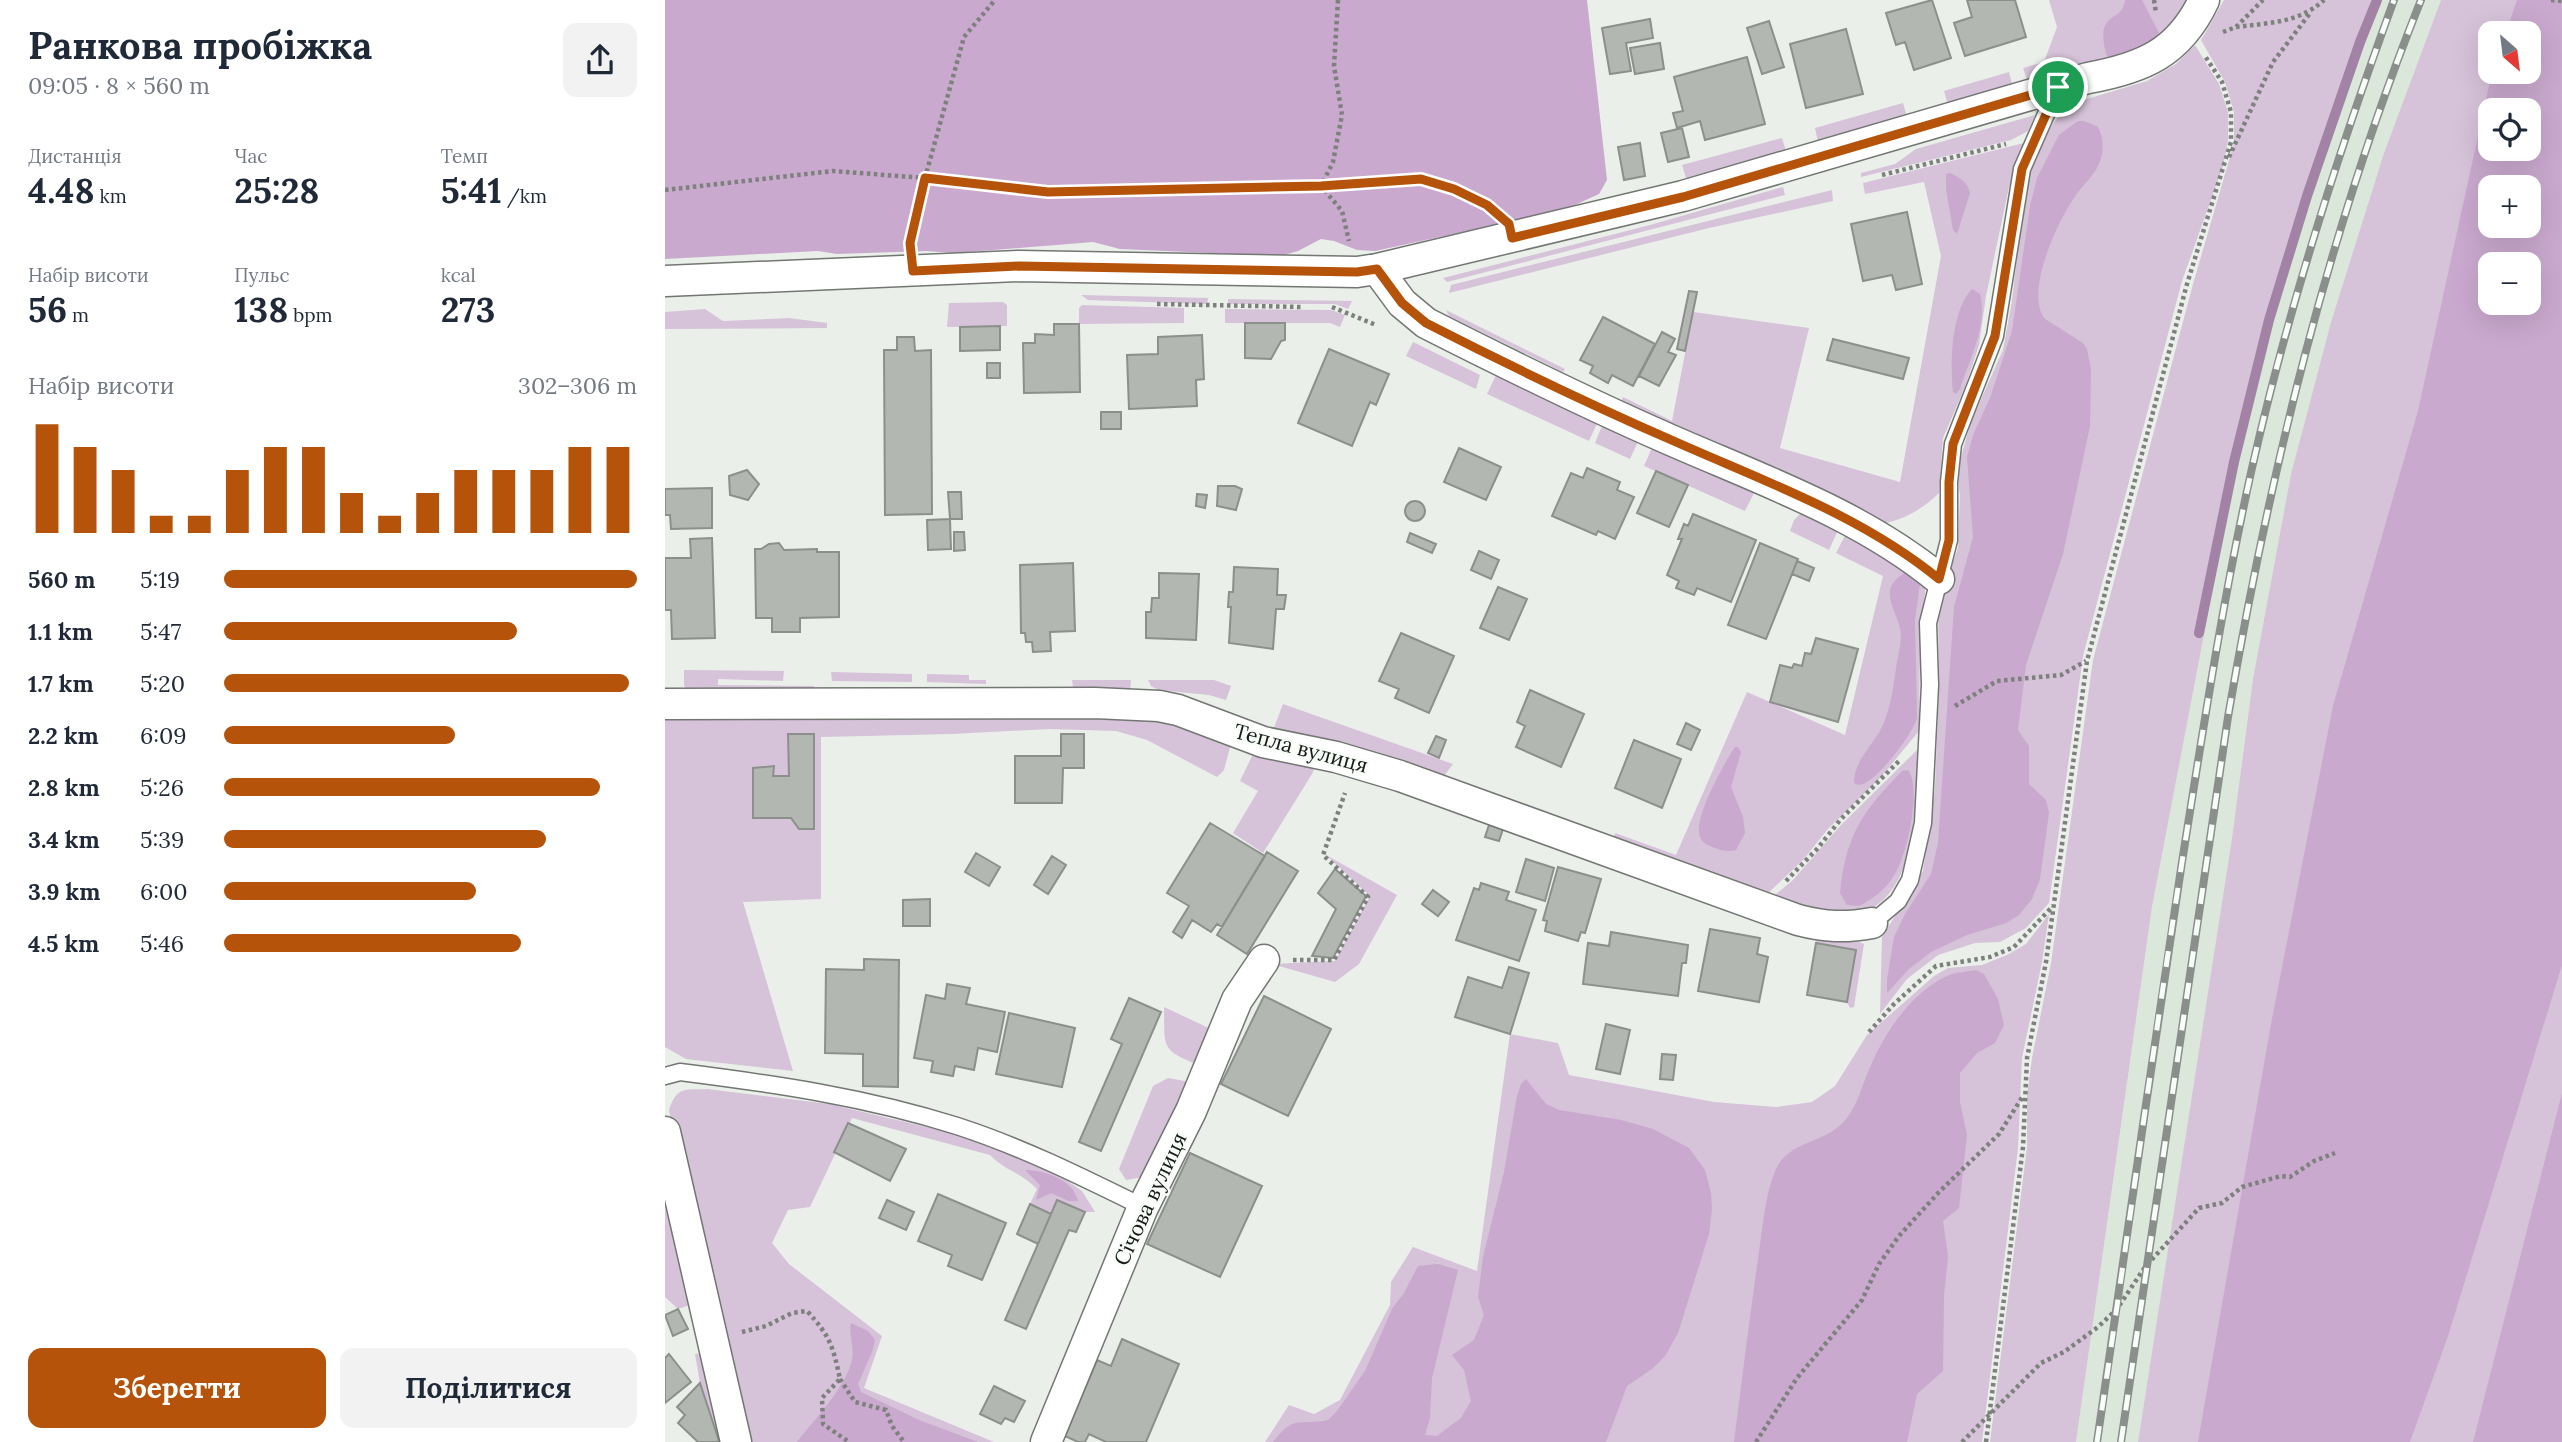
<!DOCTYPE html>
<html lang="uk">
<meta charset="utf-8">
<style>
:root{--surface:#fff;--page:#f2f2f3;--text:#1f2937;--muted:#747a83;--accent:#b45309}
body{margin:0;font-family:Lora,serif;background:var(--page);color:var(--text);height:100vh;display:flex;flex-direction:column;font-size:26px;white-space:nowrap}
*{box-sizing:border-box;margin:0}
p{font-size:23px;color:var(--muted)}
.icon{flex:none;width:38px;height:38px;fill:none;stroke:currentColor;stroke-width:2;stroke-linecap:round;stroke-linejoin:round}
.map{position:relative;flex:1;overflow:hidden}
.sheet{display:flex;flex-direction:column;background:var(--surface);width:665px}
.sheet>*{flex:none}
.needle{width:46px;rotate:152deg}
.fabs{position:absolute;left:1813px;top:21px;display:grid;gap:14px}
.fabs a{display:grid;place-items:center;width:63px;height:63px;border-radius:14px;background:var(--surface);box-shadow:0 7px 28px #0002;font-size:35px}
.pin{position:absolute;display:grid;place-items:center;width:60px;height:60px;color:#fff;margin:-30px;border:4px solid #fff;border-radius:50%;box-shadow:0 2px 7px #0007}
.round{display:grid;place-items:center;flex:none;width:74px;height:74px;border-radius:14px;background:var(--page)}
.overview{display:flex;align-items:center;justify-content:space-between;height:119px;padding:0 28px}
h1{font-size:38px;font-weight:800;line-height:52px}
.metrics{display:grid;grid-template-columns:repeat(3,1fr);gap:10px;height:119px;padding:7px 28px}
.metrics div{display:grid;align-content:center}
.metrics b{font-size:35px;font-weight:800}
.metrics small{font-size:19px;font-weight:400}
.metrics p{font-size:19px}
.chart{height:196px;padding:14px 28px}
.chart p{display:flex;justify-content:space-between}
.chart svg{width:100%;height:126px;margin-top:7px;stroke:var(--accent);stroke-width:6}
.cta{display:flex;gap:14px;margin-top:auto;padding:14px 28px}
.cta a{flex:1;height:80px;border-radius:14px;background:var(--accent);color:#fff;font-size:28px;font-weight:800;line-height:80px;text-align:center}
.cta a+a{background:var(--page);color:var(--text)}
ul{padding:0 28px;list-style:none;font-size:23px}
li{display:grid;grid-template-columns:112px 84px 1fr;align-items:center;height:52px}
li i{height:18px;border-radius:9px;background:var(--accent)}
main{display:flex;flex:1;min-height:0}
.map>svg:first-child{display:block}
</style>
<main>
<section class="sheet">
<div class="overview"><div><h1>Ранкова пробіжка</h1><p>09:05 · 8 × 560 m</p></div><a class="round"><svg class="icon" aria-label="share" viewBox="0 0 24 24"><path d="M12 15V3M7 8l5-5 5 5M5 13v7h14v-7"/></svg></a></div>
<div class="metrics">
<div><p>Дистанція</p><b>4.48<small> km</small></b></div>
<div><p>Час</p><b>25:28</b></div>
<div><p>Темп</p><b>5:41<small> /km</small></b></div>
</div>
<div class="metrics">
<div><p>Набір висоти</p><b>56<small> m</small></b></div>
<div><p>Пульс</p><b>138<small> bpm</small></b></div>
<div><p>kcal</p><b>273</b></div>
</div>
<div class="chart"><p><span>Набір висоти</span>302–306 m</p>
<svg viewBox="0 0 160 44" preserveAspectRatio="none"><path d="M5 44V6M15 44V14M25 44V22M35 44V38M45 44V38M55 44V22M65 44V14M75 44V14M85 44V30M95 44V38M105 44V30M115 44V22M125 44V22M135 44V22M145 44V14M155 44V14"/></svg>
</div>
<ul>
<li><b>560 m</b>5:19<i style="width:100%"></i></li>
<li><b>1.1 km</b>5:47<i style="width:71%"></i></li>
<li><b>1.7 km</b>5:20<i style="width:98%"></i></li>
<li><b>2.2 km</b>6:09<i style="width:56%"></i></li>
<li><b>2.8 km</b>5:26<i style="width:91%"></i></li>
<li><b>3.4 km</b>5:39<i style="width:78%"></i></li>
<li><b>3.9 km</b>6:00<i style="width:61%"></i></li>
<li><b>4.5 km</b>5:46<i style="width:72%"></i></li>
</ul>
<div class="cta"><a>Зберегти</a><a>Поділитися</a></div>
</section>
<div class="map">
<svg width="1897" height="1442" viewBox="0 0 1897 1442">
<rect width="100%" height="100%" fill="#eaefea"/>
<path fill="#dce7db" d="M1716 0H1776L1719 153 1666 322 1626 474 1588 679 1567 838 1473 1442H1411L1487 907 1571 467 1611 307 1669 129Z"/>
<path fill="#d6c2d9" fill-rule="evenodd" d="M1384 0H1526L1515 19 1480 52 1363 82 1358 68 1379 62 1392 27Z
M1559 0H1716L1669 129 1611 307 1571 467 1487 907 1411 1442H1325L1362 1147V1096L1367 1058 1386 963 1428 660 1528 284 1569 143V112L1560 82 1536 40Z
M1776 0H1897V1442H1473L1567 838 1588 679 1626 474 1666 322 1719 153ZM1825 33H1864V72H1825ZM1825 110H1864V149H1825ZM1825 187H1864V226H1825ZM1825 264H1864V303H1825Z
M1530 45 1554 84 1563 112V141L1558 166 1517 281 1418 656 1384 903 1361 928 1335 942 1310 943 1273 955 1242 979 1215 1014 1217 937 1258 871 1270 788 1274 689 1273 603 1293 548 1295 496 1292 471 1306 422 1338 350 1347 301 1362 170 1381 132 1396 114 1412 102 1482 81 1511 64Z
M1344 72 1348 87 1283 105 1279 91Z
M1238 103 1242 117 1153 142 1150 128Z
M1370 115 1363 131 1346 140 1196 177V173L1230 164 1251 149Z
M1117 138 1121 151 1022 181 1017 165Z
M1359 143 1344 187 1321 296 1314 345 1300 387 1278 438 1274 493C1256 510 1241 519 1216 524L956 402 958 397 1007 421 1028 312 1144 328 1115 448 1235 482 1276 256 1259 182 1200 194 1198 183Z
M1118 187 1120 195 782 282 778 278 985 225Z
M1167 190 1168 201 1044 228 784 293 786 285Z
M416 295 543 298 542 304 423 300Z
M563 299 687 301 683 309 670 304H563Z
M338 302 342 305V326L282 327 284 303Z
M417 305 519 308V323L414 324V308Z
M40 309 58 321 124 318 162 323V328L0 329V312Z
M560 309 666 310 680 315 675 327 665 323H560Z
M781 310 900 369 898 372 784 316Z
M748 342 815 375 811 389 741 356Z
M834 369 934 419 924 441 822 394Z
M939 421 975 437 965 459 930 443Z
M989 443 1092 487 1080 511 979 466Z
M1140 509 1175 526 1164 550 1125 531 1129 520Z
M1183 530 1260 577V594L1255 629 1254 731 1216 777 1163 829 1138 860 1099 897 948 842 950 833 1011 855 1082 692 1180 735 1218 576 1171 553Z
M19 670 119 671 118 681 53 679V685L149 686 148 695 25 696 19 685Z
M166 672 247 674V682L167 681Z
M262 674 304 675V680H321V684L262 682Z
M407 680H466L465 693 415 692V687H408Z
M483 680H549L566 686 561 700 544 695 493 690 486 686Z
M618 704 788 764 776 780 607 733Z
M0 714 502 717 567 740 559 770 552 777 482 740 451 731 384 729 287 734 156 737V899L78 902 128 1071 21 1059 0 1047Z
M1253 749C1250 807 1255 922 1169 915 1148 914 1125 904 1105 899L1128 880 1176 825Z
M590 750 651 764 647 774 598 853 568 833 593 791 575 781Z
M661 855 732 895 694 964 670 982 614 966 589 1000 607 964 670 961 705 896Z
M1384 914 1377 962 1357 1058 1353 1148 1317 1442H600L624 1405 649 1414 675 1400 725 1305 726 1282 748 1247 812 1271 845 1034 893 1043 904 1075 1049 1102 1111 1107 1147 1102 1170 1086 1202 1035 1269 976 1283 968 1317 965 1342 955 1361 944Z
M1152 925 1199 944 1189 1007 1185 1008 1182 1002 1191 950 1151 943Z
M499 1007 548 1030 532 1064C494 1050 500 1045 499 1007Z
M503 1078 520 1081 525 1090 478 1177 461 1180 454 1169 488 1086Z
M42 1089 164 1104 308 1138 395 1176 417 1191 430 1212H420L393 1200 386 1214 365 1204 372 1189C357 1173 339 1170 325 1155L187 1118 145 1207 123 1210 107 1243 124 1264 217 1336 199 1388 329 1442H82L39 1279 4 1110C12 1086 19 1090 42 1089Z
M0 1173 28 1304 13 1309 0 1297Z
M39 1353 60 1440 54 1441 35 1383 30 1354Z"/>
<path fill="#c9a9ce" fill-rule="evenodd" d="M0 0H922L942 180 934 194 899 210 710 251 692 250 669 241 656 239 633 251 615 256 455 249 428 242 290 253 261 251 172 254 153 251 0 259Z
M1460 0H1477L1494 33 1490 42 1452 59 1442 56C1428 9 1458 24 1460 0Z
M1852 0H1897V965L1783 1336 1745 1442H1533L1606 1024 1668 706 1753 411 1825 81 1828 72H1864V33H1841ZM1825 110H1864V149H1825ZM1825 187H1864V226H1825ZM1825 264H1864V303H1825Z
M1413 121H1419L1433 127C1438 136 1439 149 1436 158 1432 174 1417 185 1409 198 1392 222 1359 294 1380 319L1418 343 1422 349 1426 370 1425 426 1398 554 1361 665 1353 730 1364 746V784L1381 800 1384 813 1375 879 1367 899 1354 915 1341 923 1302 935 1266 952 1244 969 1222 993V980L1229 937 1240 914 1266 874 1273 843 1289 607 1308 537 1302 457 1308 435 1325 398 1347 331 1365 206 1372 178 1394 135Z
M1285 173C1295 178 1303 182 1305 193L1292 234 1288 230 1281 189V174Z
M1307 289 1315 294C1323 326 1304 360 1295 389L1291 394 1288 392C1285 363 1286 311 1307 289Z
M1241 572 1255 583 1250 621 1252 718C1248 734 1209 786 1193 785L1189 783C1189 758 1212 743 1220 720 1227 702 1229 681 1232 662 1234 653 1236 643 1236 634 1234 610 1209 591 1241 572Z
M1070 747H1073L1076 752 1066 787 1078 817 1080 833 1071 850C1063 852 1058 851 1050 848 1045 846 1039 844 1036 839 1025 823 1060 762 1070 747Z
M1243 770C1257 789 1242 854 1230 874 1222 888 1208 899 1194 906L1182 905 1175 893C1181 835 1197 812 1237 771Z
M1311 970 1319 974 1333 999 1339 1025 1330 1043 1312 1053 1295 1073V1102L1302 1135 1294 1208 1278 1221 1283 1256 1279 1296 1278 1371 1252 1394 1242 1442H1069C1077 1379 1085 1315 1094 1252 1098 1226 1100 1194 1111 1169 1125 1139 1163 1144 1182 1118 1193 1104 1197 1085 1204 1070 1218 1035 1245 994 1280 977 1290 972 1301 972 1311 970Z
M861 1079 881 1104 894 1110 956 1120 988 1129 1024 1148 1040 1170 1046 1193 1047 1209 1044 1234 1013 1333 1000 1356 987 1369 962 1386 941 1442H608C630 1414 632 1426 663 1420L672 1411 700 1371 727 1309 739 1293 753 1266 773 1264 793 1270 767 1378 765 1418 760 1435 772 1436 796 1418 806 1401 799 1370 787 1355 809 1340 819 1315 813 1297 818 1257 839 1172 852 1096 856 1084Z
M1897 1093V1442H1808Z
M360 1170C379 1170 409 1180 413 1201H404L386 1193 371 1200 375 1185Z
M186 1323 203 1331 210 1340 207 1352 193 1384 196 1392 254 1420 313 1442H132C149 1420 181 1387 187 1360 190 1348 183 1334 186 1323Z"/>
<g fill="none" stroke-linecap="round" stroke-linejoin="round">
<path stroke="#a283a6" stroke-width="10" d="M1534 633 1569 462 1604 320 1642 196 1695 42 1712 0"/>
</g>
<path fill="#b2b7b2" stroke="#8b908b" stroke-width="2" d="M1267 0 1286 58 1249 70 1240 42 1231 45 1221 13Z
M1302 0H1350L1361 37 1300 56 1289 23 1307 17Z
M985 19 988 38 961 43 966 71 945 74 937 28Z
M1104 21 1119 67 1097 74 1082 28Z
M1181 29 1198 94 1141 108 1125 44Z
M995 43 999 69 970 74 965 48Z
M1082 57 1100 124 1040 140 1035 121 1012 128 1008 113 1018 111 1009 77Z
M1017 128 1024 157 1003 162 996 133Z
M975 143 980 176 959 180 953 147Z
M1242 212 1257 284 1231 290 1227 275 1198 281 1186 224Z
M1024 291 1032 292 1020 351 1012 349Z
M938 317 990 344 968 386 947 375 943 383 925 373 928 366 915 360Z
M580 323H620V340L616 341 606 359 580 358Z
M389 324H414L415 392 359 393 358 343H370V334L389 335Z
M335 326V350L295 351V327Z
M997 332 1010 339 1003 352 1011 355 994 386 974 376Z
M537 335 539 379 531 380 532 406 464 409 462 355 493 354V337Z
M232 337H249L250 351 266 350 267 514 220 515 219 350H232Z
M1168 339 1244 358 1238 379 1162 360Z
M664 349 724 374 711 405 705 402 687 446 633 423Z
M322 363H335V378H322Z
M436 412H456V429H436Z
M794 448 836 467 821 500 779 482Z
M922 468 955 482 952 490 969 497 950 539 933 531 931 535 887 516 906 473 918 478Z
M82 470 94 484 83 500 65 495 64 476Z
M991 471 1023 485 1004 527 972 513Z
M553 486H570L577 489 571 510 552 506Z
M47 488V528L6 529 5 515H0V489Z
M283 492H296L297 519H285Z
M532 494 542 495 540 508 531 506Z
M740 511a10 10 0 1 1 20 0a10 10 0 1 1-20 0Z
M1028 514 1091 540 1066 602 1032 588 1029 595 1011 588 1014 581 1002 575 1017 539H1013L1019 524 1023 526Z
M285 519 286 549 263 550 262 520Z
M289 532H299L300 550 289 551Z
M745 533 771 544 767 553 742 542Z
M47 538 50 638 7 639 6 610H0V558H26L25 539Z
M114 543 119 550 152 549V552H174V617L135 618V632H107V618H91L90 549H96L104 544Z
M1095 543 1133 559 1101 639 1063 625Z
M814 551 834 560 826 579 806 570Z
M1132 561 1149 568 1144 581 1127 574Z
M408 563 410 631 385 632 386 651 368 652 367 642H361L360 633H356L355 565Z
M569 567 613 569 612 595H621L619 609H611L608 649 564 643 566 607H563L564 592H568Z
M494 573 534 574 531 640 481 638V612H486L487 598H494Z
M833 587 862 599 844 640 815 628Z
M736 633 789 656 764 713 730 698 734 689 714 681Z
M1151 638 1193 649 1173 722 1105 702 1115 665 1127 668 1129 664 1137 666 1140 653 1146 654Z
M865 690 919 714 896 767 851 747 860 726 852 722Z
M1021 723 1035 730 1026 750 1012 744Z
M123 734H149V829H134L126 818H88V768L109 766 108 776H124Z
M396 734H419V768H398L397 803H350V756H396Z
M771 736 781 740 774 758 763 753Z
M969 740 1016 759 997 808 950 788Z
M545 823 600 856 557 927 552 924 546 932 527 920 517 938 508 932 524 906 502 893Z
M824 825 838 829 834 841 820 837Z
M602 852 633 871 582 954 552 935Z
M311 853 335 867 324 886 300 872Z
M387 856 401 865 383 894 369 885Z
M861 859 889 868 880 901 851 892Z
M893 867 936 879 920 933 916 932 913 941 880 931 882 921 878 920Z
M670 869 701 896 668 958 647 956 671 909 653 893Z
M816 883 844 892 841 900 871 910 854 961 791 940 809 888 814 890Z
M768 890 784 902 773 916 757 904Z
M265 899V926H238V900Z
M1045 929 1095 938 1092 954 1103 957 1094 1002 1033 991Z
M946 932 1023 945 1021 963H1017L1013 996 918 984 923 943 944 946Z
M1151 943 1191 950 1182 1002 1142 995Z
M199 959 234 960 233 1087 198 1086V1054L160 1053 161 969 199 970Z
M844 967 864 973 845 1034 790 1017 803 977 837 988Z
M282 984 305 988 301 1004 340 1012 332 1052 313 1048 309 1070 290 1066 288 1076 266 1072 268 1061 249 1058 261 995 280 999Z
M599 996 666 1029 623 1116 556 1084Z
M464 998 496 1012 436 1151 414 1142 457 1044 446 1039Z
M344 1013 410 1028 397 1087 331 1074Z
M941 1024 965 1030 955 1074 931 1069Z
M997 1054 1011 1055 1008 1080 995 1079Z
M183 1123 241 1149 225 1181 169 1152Z
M525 1153 597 1186 555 1277 482 1244Z
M273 1194 341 1223 317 1280 283 1266 287 1255 253 1241Z
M222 1200 249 1212 241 1230 214 1218Z
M392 1200 420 1212 411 1232 404 1230 361 1329 340 1320Z
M365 1204 386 1214 373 1244 352 1234Z
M13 1309 23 1329 8 1336 0 1315Z
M457 1339 514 1364 481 1442H441L424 1434 420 1442H413L400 1436 432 1360 446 1366Z
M4 1354 26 1382 0 1403V1358Z
M35 1383 54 1441 52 1442H33L13 1423 20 1415 12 1407Z
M329 1386 360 1401 349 1422 340 1418 336 1424 315 1414Z"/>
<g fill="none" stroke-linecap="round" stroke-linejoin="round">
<defs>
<path id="service" d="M1207 923 1233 901 1245 880 1258 823 1265 685 1263 623 1284 540V482L1288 444 1330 336 1357 169 1393 87
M0 1076 15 1072C110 1084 200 1097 292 1126 357 1147 417 1177 478 1207"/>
<path id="minor" d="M712 269 737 303 761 323C840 363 919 402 1001 438 1094 479 1195 514 1274 579
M0 281 354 266 692 272 712 269 1018 196 1423 78C1478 68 1514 53 1539 0
M0 704 430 703 494 706 513 710 598 742 671 757 735 776 1133 920C1160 927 1180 928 1207 923
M0 1132 71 1442
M381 1442 478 1207 526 1111 572 1000 599 960"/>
</defs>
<use href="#service" stroke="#727772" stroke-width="19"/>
<use href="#minor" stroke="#727772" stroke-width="33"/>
<path stroke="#7d807d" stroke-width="4.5" stroke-dasharray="3.5 3.5" stroke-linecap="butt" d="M673 0 669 66 677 115 668 162 656 186 677 211 684 241
M1489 0 1491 13
M1886 0 1897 1
M1571 27C1603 23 1634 23 1659 0
M1558 32 1571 27 1598 0
M1564 157 1608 62 1646 12
M1217 175 1341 144
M0 190 168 171 260 178 383 192 711 184 756 179 789 189 827 209
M246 240 260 178 299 37 330 0
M492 304 638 307
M667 307 711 325
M1290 706 1332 681 1396 675 1421 661
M1121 881 1152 849 1176 819 1235 760
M628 960H669L703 897 658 855 680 793
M1204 1032 1229 1004 1271 966 1325 957 1349 947 1388 906
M77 1332 101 1326 127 1313 142 1311C165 1336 168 1346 175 1379L157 1398 158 1424 184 1442
M175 1379 190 1402 221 1410 227 1426 239 1442
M1091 1442 1132 1378 1197 1300 1214 1264 1234 1236 1274 1192 1334 1134 1358 1096
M1297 1442 1376 1363 1399 1352 1433 1327 1452 1309 1480 1267 1534 1208 1557 1203 1577 1187 1616 1176 1625 1177 1649 1161 1670 1153
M1321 1442 1358 1147 1362 1058 1381 962 1422 661 1522 284 1566 142V112L1557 82 1540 56"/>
<use href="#service" stroke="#fff" stroke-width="16"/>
<use href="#minor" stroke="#fff" stroke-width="30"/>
<defs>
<path id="rail" d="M1432 1442C1461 1249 1487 1055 1517 862 1538 730 1558 598 1587 468 1623 309 1673 153 1729 0
M1456 1442 1563 717C1605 471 1663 232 1756 0"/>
</defs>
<use href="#rail" stroke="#8b8f8b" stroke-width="8"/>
<use href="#rail" stroke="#f7fdf7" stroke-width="5" stroke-dasharray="16" stroke-linecap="butt"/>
</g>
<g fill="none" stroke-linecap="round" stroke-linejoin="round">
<defs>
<path id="route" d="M1393 87 1357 169 1330 336 1288 444 1284 482V540L1274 579C1197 516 1101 482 1011 442 926 405 843 365 761 323L737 303 712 269 692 272 354 266 248 271 245 243 260 178 383 192 656 186 756 179 789 189 822 205 844 224 847 238 1018 197Z"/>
</defs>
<use href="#route" stroke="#fff" stroke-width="14"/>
<use href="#route" stroke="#b45309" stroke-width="9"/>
</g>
<g text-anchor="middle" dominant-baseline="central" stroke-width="5" stroke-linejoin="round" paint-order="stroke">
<g font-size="21" fill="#191b19" stroke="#f7fdf7">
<text transform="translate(636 748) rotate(15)">Тепла вулиця</text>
<text transform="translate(485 1199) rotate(-65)">Січова вулиця</text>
</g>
</g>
</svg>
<div class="fabs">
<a><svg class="needle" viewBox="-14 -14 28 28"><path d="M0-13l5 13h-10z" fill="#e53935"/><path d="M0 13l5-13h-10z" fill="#747a83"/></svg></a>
<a><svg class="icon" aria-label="locate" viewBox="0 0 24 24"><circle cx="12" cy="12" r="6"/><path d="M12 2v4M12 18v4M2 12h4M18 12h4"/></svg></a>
<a>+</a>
<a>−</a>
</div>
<div class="pin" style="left:1393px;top:87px;background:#1e9e55"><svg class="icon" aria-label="arrive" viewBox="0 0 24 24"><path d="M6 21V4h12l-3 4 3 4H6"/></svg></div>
</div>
</main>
